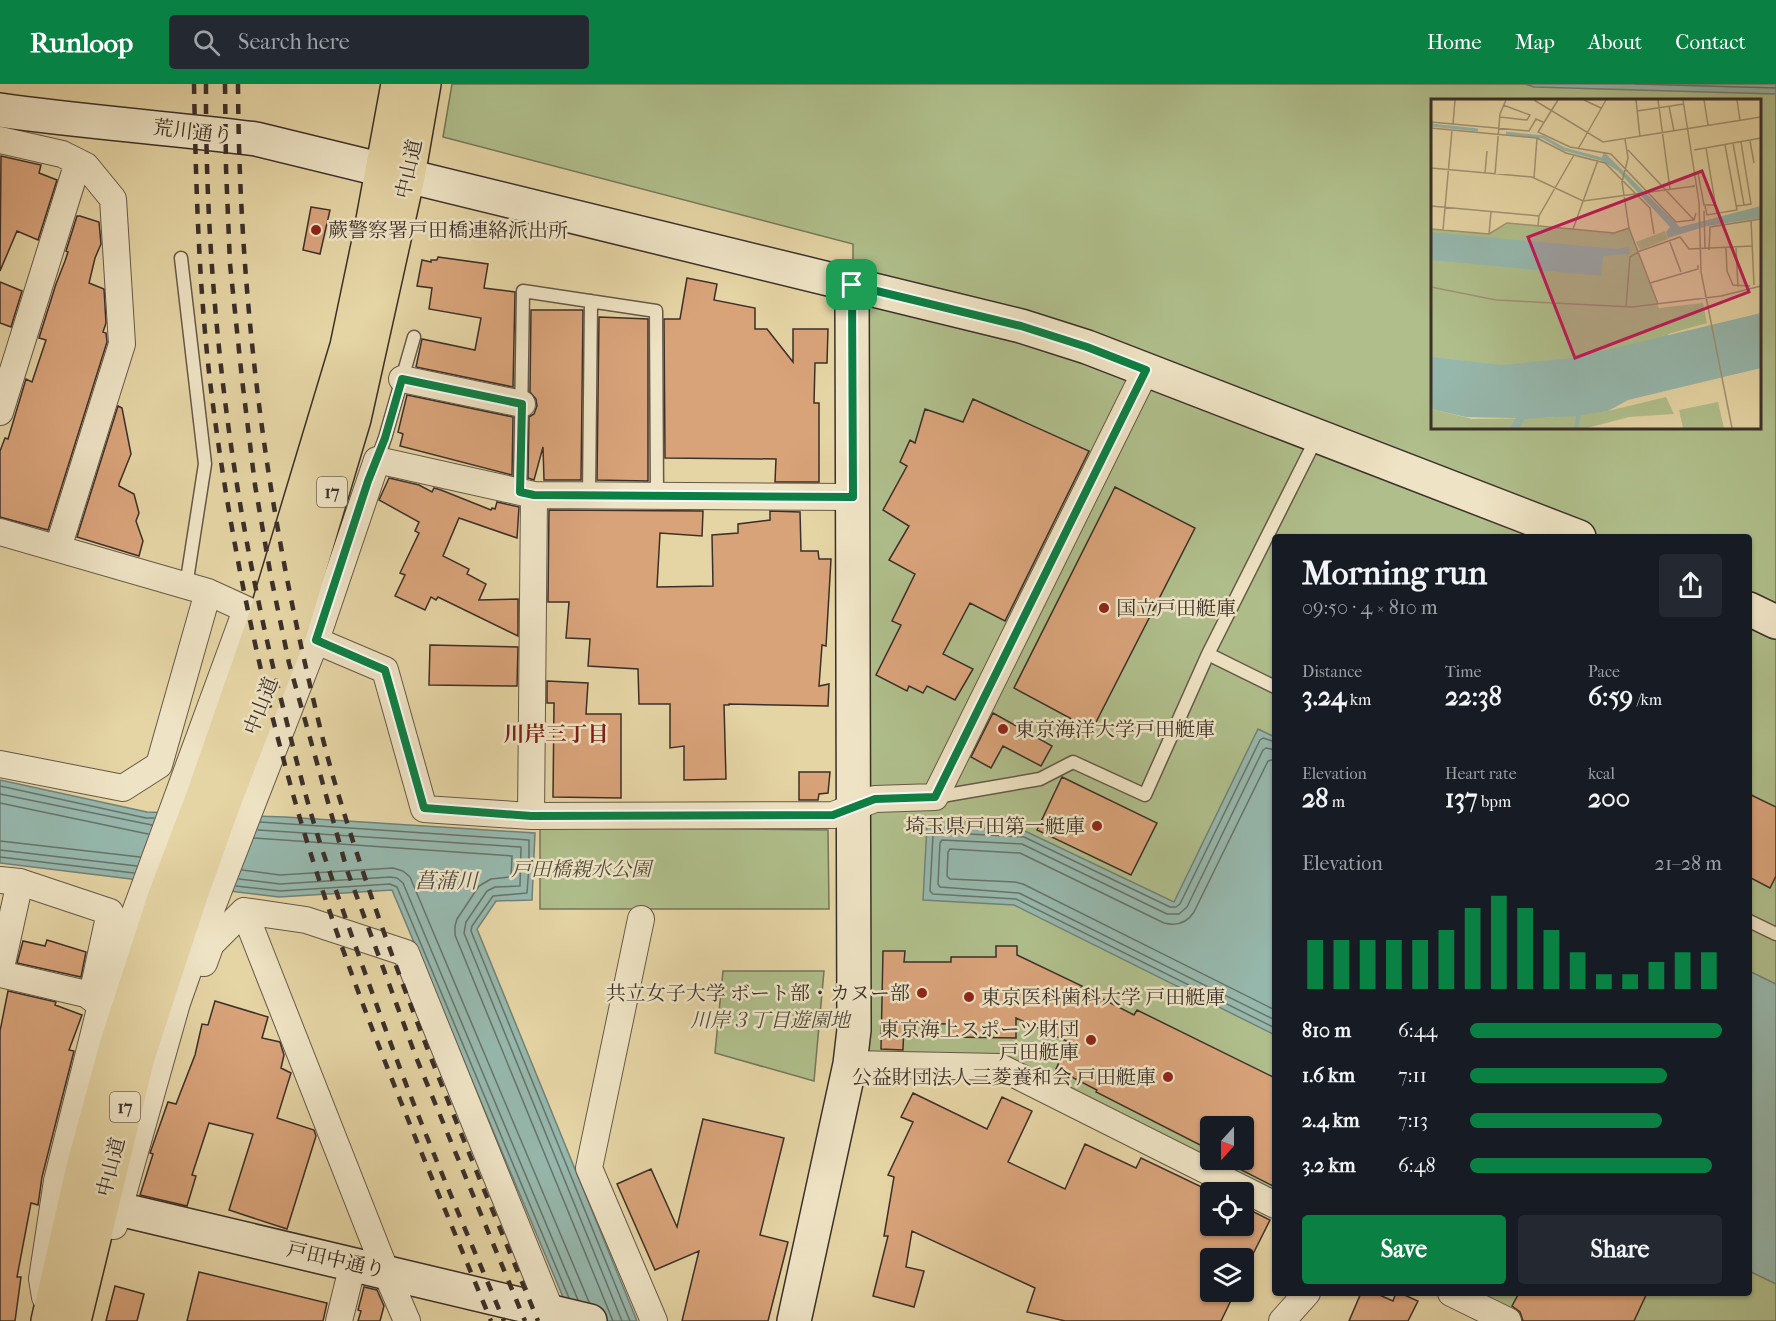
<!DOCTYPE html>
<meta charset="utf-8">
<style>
:root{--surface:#171b24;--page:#242831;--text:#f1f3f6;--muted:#9ea1a6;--accent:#0b8043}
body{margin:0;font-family:"IM FELL French Canon","Noto Serif JP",serif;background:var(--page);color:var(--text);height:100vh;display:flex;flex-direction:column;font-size:22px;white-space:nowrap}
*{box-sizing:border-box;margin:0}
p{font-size:20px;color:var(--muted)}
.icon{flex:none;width:33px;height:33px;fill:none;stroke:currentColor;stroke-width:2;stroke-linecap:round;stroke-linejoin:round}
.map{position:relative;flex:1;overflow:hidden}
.side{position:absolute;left:1272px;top:450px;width:480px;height:762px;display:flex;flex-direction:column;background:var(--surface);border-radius:6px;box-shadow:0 2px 4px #0004}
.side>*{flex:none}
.needle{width:39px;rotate:201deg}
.tools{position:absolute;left:1200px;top:1032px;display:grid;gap:12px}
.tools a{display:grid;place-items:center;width:54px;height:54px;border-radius:6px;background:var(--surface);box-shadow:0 2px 4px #0004;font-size:30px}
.pin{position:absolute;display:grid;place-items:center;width:51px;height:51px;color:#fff;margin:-26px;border-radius:12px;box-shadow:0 3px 9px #0006}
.round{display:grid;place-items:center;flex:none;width:63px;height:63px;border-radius:6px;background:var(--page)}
.summary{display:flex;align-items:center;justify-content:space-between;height:102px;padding:0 30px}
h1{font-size:33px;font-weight:700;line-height:45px}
.metrics{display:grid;grid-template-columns:repeat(3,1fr);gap:9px;height:102px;padding:6px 30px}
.metrics div{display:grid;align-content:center}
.metrics b{font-size:26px;font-weight:700}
.metrics small{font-size:16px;font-weight:400}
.metrics p{font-size:16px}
.chart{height:168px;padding:12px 30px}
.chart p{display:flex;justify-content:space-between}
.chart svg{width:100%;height:108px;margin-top:6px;stroke:var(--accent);stroke-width:6}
.cta{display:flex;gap:12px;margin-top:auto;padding:12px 30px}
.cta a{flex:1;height:69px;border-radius:6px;background:var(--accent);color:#fff;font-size:24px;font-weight:700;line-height:69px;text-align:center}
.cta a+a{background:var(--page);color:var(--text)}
ul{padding:0 30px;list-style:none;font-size:20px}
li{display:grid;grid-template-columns:96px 72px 1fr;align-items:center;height:45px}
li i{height:15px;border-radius:8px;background:var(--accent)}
header{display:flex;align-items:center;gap:36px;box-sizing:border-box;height:84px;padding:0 30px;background:var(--accent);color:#fff}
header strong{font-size:28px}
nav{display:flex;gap:33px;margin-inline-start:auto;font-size:21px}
.search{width:420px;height:54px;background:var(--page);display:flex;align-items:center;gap:15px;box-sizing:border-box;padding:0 21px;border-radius:6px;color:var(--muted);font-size:22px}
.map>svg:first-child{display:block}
</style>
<header>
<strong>Runloop</strong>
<div class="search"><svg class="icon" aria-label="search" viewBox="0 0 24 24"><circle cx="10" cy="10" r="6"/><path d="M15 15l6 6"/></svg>Search here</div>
<nav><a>Home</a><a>Map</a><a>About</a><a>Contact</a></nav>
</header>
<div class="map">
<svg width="1776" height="1237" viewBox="0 0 1776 1237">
<rect width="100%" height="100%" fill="#e5d4a4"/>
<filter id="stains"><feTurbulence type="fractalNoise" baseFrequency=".00333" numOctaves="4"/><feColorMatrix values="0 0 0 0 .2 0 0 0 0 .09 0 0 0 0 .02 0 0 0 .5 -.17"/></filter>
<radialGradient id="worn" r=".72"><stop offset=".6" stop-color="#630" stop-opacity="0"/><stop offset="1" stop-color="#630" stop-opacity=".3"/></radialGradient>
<path fill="#afbe8b" stroke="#75765a" stroke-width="1.5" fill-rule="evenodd" d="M452 0H1776V1237H1509L1453 1209H1749V453H1275V1120L1000 983 850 980 853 160 443 53ZM1432 16H1760V344H1432ZM1210 1042H1244V1076H1210Z
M540 743 828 746 829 825H540Z
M723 887H824L814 997 715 969Z"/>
<path fill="#96b7ac" stroke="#728178" stroke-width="1.5" d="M1525 0H1776V10L1534 3Z
M1258 645 1275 653V951L1014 821 923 816 927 741 1025 747 1174 818Z
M0 696 147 728 285 733 535 749 532 816 496 817 477 845 637 1237H573L392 806 279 813 0 779Z
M1749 887 1776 900V1200L1749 1187Z"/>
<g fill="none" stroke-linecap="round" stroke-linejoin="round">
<path stroke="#68736a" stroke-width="1.5" d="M1635 0 1776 4
M1275 658 1263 654 1260 656 1180 820 1176 823H1170L1024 753 934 748 933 751 930 807 933 810 1016 815 1275 944
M1275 666 1266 664 1263 666 1187 823 1179 830H1167L1022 760 942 756 940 759 938 800 940 803 1019 809 1275 936
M1275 675 1268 677 1194 828C1187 839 1176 842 1164 839L1020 769 950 765 948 768 947 792 950 795 1015 798 1023 800 1275 926
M0 702 146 734H154
M0 710 152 741
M0 719 148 750
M260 738 529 756V782L527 809 493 812 472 842 471 847 630 1237
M258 746 521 763 520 802 495 803 487 807 466 838 464 849 622 1237
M254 754 512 772 511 793 491 795 479 802 457 835 455 842V851L613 1237
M0 757 140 773
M0 766 137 782
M0 773 134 789
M242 786 280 791 393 784 403 787 410 793 589 1218
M239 795 280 800 390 793 397 794 403 799 578 1216
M236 802 280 807 390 800 397 803 569 1214"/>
</g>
<path fill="#d9a37a" stroke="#3b2f29" stroke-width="1.5" d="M1 72 41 81 39 89 57 96 38 156 17 147 0 187Z
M311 123 330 126 320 170 303 166Z
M77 132H80L99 138 101 160 95 174 89 199 104 205 106 239 103 248 106 249 107 258 48 446 0 433V367L5 354 8 355 26 295 32 298 46 256 39 254 56 200 65 177 68 168 66 167Z
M438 173 488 180 484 204 515 208 513 303 416 283 422 255 475 266 481 234 429 225 432 204 417 202 422 176 431 178V176H437Z
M687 194 717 200 714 216 755 224V245H767L793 278V245H828L827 279H815L814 319H819V398H775L776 375 665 374 664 235H680Z
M0 198 22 207 11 243 0 239Z
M531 226H583L581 396H544L543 363 534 396 528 394 529 333 534 330 537 322 536 315 530 308Z
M599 233 648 235V397L597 396Z
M407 311 513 333 512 391 400 362 403 350 398 348Z
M973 315 1089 367 1005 537 970 519 943 570 973 585 955 616 927 602 923 609 909 602 907 607 876 591 901 541 892 537 915 490 889 476 909 442 883 426 907 382 900 378 910 356 915 359 925 325 963 338Z
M118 322 122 324 131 370 119 400V402L134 410 139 429 136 437 143 457 139 472 77 453Z
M389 394 419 401 432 408 434 404 441 406 491 426 492 424 495 425 497 418 519 423 517 454 459 434 443 472 469 485 467 490 486 500 479 516 518 515V552L438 513 436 516 431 513 425 526 395 512 405 491 400 489 419 449 415 447 419 438 379 416Z
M1115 403 1195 444 1092 646 1014 604Z
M549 426 703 427 702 452 660 449 657 503 713 502 712 451 738 449V440L770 436V427L800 428 801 467H818L819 475H831L826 562 822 561 819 602 829 600 828 622 729 620V621H724L726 695 684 696V662L670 664V620H639L638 585 588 582 590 555 566 554 569 518H548Z
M430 561 518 563 517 602 429 601Z
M547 597 588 599 586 630H621V714L553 713 554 619H547Z
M993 629 1052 662 1041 682 1003 662 991 684 971 673Z
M799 688H830L828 709 819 710 818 716H799Z
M1062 693 1157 739 1131 791 1037 746Z
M1749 710 1776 723V792L1770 804 1749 793Z
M47 856 86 868 81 893 17 879 23 857 45 862Z
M996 862H1017V871L1082 902 1081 904 1134 931 1137 926 1275 994V1103L1222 1076H1244V1042H1210V1066L1096 1008 1097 1006 1056 985 1069 958 1016 934V954L951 953V940L904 939 903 966 881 965 883 867H905L904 878H951V873H996Z
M8 907 56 918 55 921 82 931 69 966 74 967 42 1093 38 1121 31 1119 17 1193H21L15 1237H0V947Z
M215 917 268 933 262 954 280 958 284 971 281 984 291 989 277 1034 314 1046 316 1052 287 1145 229 1126 253 1050 209 1039 192 1091 196 1092 187 1122 140 1111 153 1070 150 1069 168 1018 176 1020 195 971 202 940 208 941Z
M913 1009 987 1045 1002 1013 1032 1027 1008 1078 1065 1105 1085 1060 1136 1084 1141 1074 1210 1107V1142H1244V1123L1270 1136 1251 1174H1210V1208H1235L1221 1237H1065L1027 1228 1035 1204 912 1147 906 1183 924 1187 914 1223 873 1212 888 1152H884L894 1093 888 1091 913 1038 901 1033Z
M703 1035 784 1054 760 1151 788 1158 768 1237H682L699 1167 655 1186 617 1100 651 1085 677 1143Z
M199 1188 327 1219 323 1237H187Z
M115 1202 144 1210 137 1237H106Z
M364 1203 377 1206 384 1222 380 1237H358L361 1227 358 1226Z
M1361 1209H1375L1393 1217 1396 1209H1400L1418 1217 1408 1237H1349Z
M1519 1209H1647L1634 1237H1523L1520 1228 1512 1222Z"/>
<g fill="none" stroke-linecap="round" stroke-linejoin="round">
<defs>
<path id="lane" d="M181 174 205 380 186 502
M377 376 385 354 414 253
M520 407 523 207 656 227 657 413
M589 411 591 217
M1208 570 1275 603
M936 713 1040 695 1073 678 1145 711 1208 570 1317 353
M1749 837 1776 850"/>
<path id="street" d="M0 56 62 70 86 82 113 115 122 260 58 464
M402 295 522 320
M0 328 78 78
M0 448 208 508 291 546 385 586 424 725 531 732 833 731 875 715 935 713 1146 286
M0 680 123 704 159 681 208 508
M531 732 534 411
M0 796 20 798 110 828 94 902
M244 827 386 1188 407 1237
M641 835 589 1084 654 1237
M204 879 211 860 244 827 306 836 406 869 555 1237
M0 888 20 798
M0 890 86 910 101 921 57 1097 42 1195 45 1213
M101 921 246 526
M850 980 1000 983 1275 1121
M114 1142 177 919 197 862 316 556 377 376 534 411 853 413
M1451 1209 1508 1237
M339 1237 353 1180
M1282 1237 1307 1209"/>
<path id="secondary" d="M0 26C85 38 171 44 256 55L1021 242 1087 263 1579 453
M1749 525 1776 538
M119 1125 590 1237
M794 1237 850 980 854 946 852 201"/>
<path id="highway" d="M48 1237 83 1083 116 962 164 814 204 709 265 534 347 262 370 152 398 0
M74 1237 138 973 190 814 225 716 291 546 354 335 408 92 424 0"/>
</defs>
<use href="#lane" stroke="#665848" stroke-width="15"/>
<use href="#street" stroke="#665848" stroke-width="28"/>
<use href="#secondary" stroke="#3b2f29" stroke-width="36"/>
<use href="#highway" stroke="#3b2f29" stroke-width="36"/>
<use href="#lane" stroke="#eee3c4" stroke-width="12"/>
<use href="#street" stroke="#eee3c4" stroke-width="26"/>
<use href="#secondary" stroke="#eee3c4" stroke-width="33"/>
<use href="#highway" stroke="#e5d4a4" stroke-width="33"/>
<path stroke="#3b2f29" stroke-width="4.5" stroke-dasharray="10 10" stroke-linecap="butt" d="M194 0C196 107 199 215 213 321 229 443 253 563 285 681 336 873 416 1054 491 1237
M206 0C205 213 232 426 285 631 296 675 307 719 321 762 346 837 373 912 401 987 433 1071 469 1154 504 1237
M225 0 226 84 230 180 242 295 255 401 271 493 289 579 347 786 416 973 525 1237
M238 0C239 194 261 386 304 575 315 623 326 672 341 719 395 896 468 1066 538 1237"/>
</g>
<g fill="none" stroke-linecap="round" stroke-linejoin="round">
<defs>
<path id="route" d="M852 201 1021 242 1087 263 1146 286 935 713 875 715 833 731 531 732 424 724 385 586 316 556 368 397 385 354 402 295 522 320 520 408 534 411 853 413Z"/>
</defs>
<use href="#route" stroke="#fff" stroke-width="12"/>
<use href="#route" stroke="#0b8043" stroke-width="8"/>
</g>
<g fill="#8f2418" stroke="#eee3c4" stroke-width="2">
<circle cx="316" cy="146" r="6"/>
<circle cx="1104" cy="524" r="6"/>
<circle cx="1003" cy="645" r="6"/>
<circle cx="1097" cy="742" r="6"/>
<circle cx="922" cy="909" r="6"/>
<circle cx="969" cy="913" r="6"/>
<circle cx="1091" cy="956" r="6"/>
<circle cx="1168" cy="993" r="6"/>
</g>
<g text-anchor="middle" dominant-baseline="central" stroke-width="5" stroke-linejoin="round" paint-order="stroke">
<g fill="#eee3c4" stroke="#716558" stroke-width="1.5">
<rect x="317" y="393" width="30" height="30" rx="4.5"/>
<rect x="110" y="1008" width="30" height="30" rx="4.5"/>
</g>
<g font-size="18" font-weight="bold" fill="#3b2f29">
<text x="332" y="408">17</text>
<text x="125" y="1023">17</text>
</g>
<g font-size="20" fill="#3b2f29" stroke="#eee3c4">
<text transform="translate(193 48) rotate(7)">荒川通り</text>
<text transform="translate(409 85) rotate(-78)">中山道</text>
<text transform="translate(261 622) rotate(-69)">中山道</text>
<text transform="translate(111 1083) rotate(-76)">中山道</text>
<text transform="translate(336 1176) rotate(13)">戸田中通り</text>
</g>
<g font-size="20" fill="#3b2f29" stroke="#eee3c4" text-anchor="start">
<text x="328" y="146">蕨警察署戸田橋連絡派出所</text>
<text x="1116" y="524">国立戸田艇庫</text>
<text x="1015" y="645">東京海洋大学戸田艇庫</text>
<text x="1085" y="742" text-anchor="end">埼玉県戸田第一艇庫</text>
<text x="910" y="909" text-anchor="end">共立女子大学 ボート部・カヌー部</text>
<text x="981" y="913">東京医科歯科大学 戸田艇庫</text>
<text x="1079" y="945" text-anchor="end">東京海上スポーツ財団<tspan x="1079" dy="23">戸田艇庫</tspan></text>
<text x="1156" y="993" text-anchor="end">公益財団法人三菱養和会 戸田艇庫</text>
</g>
<g font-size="20" font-style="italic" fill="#524c3d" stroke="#eee3c4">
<text x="581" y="785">戸田橋親水公園</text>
<text x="770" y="936">川岸３丁目遊園地</text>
</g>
<g font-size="21" font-weight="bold" fill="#7a1f14" stroke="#eee3c4">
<text x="556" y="650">川岸三丁目</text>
</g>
<g font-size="21" font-style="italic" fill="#4d4a43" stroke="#eee3c4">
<text x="446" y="797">菖蒲川</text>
</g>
</g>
<g transform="translate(1431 15)">
<rect width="330" height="330" fill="#e5d4a4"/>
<path d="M78 124 183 134 198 129 228 209 272 204 276 224 237 235 248 264 0 279V130L58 135ZM234 132 237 140 209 151 205 143ZM235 298 243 315 198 318 156 329H0V310L41 320 116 319 177 312ZM287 303 293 329H252L248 311Z" fill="#afbe8b"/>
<path d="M173 53 249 128 330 107V119L276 127 237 139 235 133 239 128 187 72 170 61ZM0 133 187 150 197 148 199 155 172 157 170 177 0 161ZM330 214V269L197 301 177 312 150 316 147 329H143L145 317 94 320 88 329H79L85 319 35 318 0 310V258L71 266 142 259Z" fill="#96b7ac"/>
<path fill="none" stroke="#96b7ac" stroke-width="3" d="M0 26 47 31M75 34 112 38 133 50 174 61"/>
<path fill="none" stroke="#a19273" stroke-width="1.5" d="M103 1 172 43 330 18M127 1 107 33 139 48 180 55 245 123 263 121 265 114M153 1 170 9M205 1 209 38M227 1 239 90M252 1 268 103 270 173 301 329M273 1 277 26M306 1 309 21M238 7 243 32M206 12 253 5M69 18 96 21 99 16 72 6M0 23 98 32 105 20 112 23M22 25 24 1M0 29 106 39 135 54 174 64 219 109 223 135M194 40 197 59 191 83 198 129 227 205M319 42 323 64M302 44 313 106M275 49 286 115M147 50 175 1M197 51 263 121M263 51 330 39M0 69 101 78 152 102 264 87M54 74 56 52M267 74 273 106H284M64 75 69 15 75 1M103 79 106 39M0 107 108 117M274 107 276 116 306 111 294 46M306 107 320 105 310 43M273 112 274 150M320 121 323 186M107 127 108 117 143 56M0 130 58 135 76 124 183 134 198 129M142 130 167 61M12 131 21 31M58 135 60 113M238 141 250 173M295 149 296 172 302 186 319 187M305 149 307 188M278 151 279 128 330 120M219 184 267 170V166M0 188 65 201 201 208 290 197 330 187M195 208 199 158 209 152 249 138 258 150 321 147"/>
<path fill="#c2185b" fill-opacity="0.15" stroke="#c2185b" stroke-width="3" d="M271 72 318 193 144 259 97 138Z"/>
<rect width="330" height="330" fill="none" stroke="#3b2f29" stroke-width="3"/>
</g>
<rect width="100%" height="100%" filter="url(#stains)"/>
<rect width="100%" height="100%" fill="url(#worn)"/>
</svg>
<div class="tools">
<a><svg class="needle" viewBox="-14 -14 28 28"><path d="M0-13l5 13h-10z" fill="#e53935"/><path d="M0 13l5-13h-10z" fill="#9ea1a6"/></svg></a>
<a><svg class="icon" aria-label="locate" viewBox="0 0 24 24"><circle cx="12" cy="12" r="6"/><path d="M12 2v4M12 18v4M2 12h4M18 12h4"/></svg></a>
<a><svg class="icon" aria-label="layers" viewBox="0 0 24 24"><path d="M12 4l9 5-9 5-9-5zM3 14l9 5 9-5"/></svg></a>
</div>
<div class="pin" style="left:852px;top:201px;background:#1e9e55"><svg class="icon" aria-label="arrive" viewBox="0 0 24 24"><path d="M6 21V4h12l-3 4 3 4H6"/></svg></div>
<section class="side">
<div class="summary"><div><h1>Morning run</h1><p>09:50 · 4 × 810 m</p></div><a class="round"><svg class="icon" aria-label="share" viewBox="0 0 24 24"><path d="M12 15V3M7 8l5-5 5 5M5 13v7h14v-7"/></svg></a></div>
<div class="metrics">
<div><p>Distance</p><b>3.24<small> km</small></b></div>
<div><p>Time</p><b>22:38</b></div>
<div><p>Pace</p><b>6:59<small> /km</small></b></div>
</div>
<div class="metrics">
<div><p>Elevation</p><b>28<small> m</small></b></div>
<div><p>Heart rate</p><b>137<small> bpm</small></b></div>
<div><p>kcal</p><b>200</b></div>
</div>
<div class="chart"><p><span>Elevation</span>21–28 m</p>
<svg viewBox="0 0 160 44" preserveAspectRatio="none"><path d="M5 44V24M15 44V24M25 44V24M35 44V24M45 44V24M55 44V20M65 44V11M75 44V6M85 44V11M95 44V20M105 44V29M115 44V38M125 44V38M135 44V33M145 44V29M155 44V29"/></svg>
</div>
<ul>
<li><b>810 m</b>6:44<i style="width:100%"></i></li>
<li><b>1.6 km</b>7:11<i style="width:78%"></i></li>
<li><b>2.4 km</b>7:13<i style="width:76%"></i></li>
<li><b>3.2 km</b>6:48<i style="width:96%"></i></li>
</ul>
<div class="cta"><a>Save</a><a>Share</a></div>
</section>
</div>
